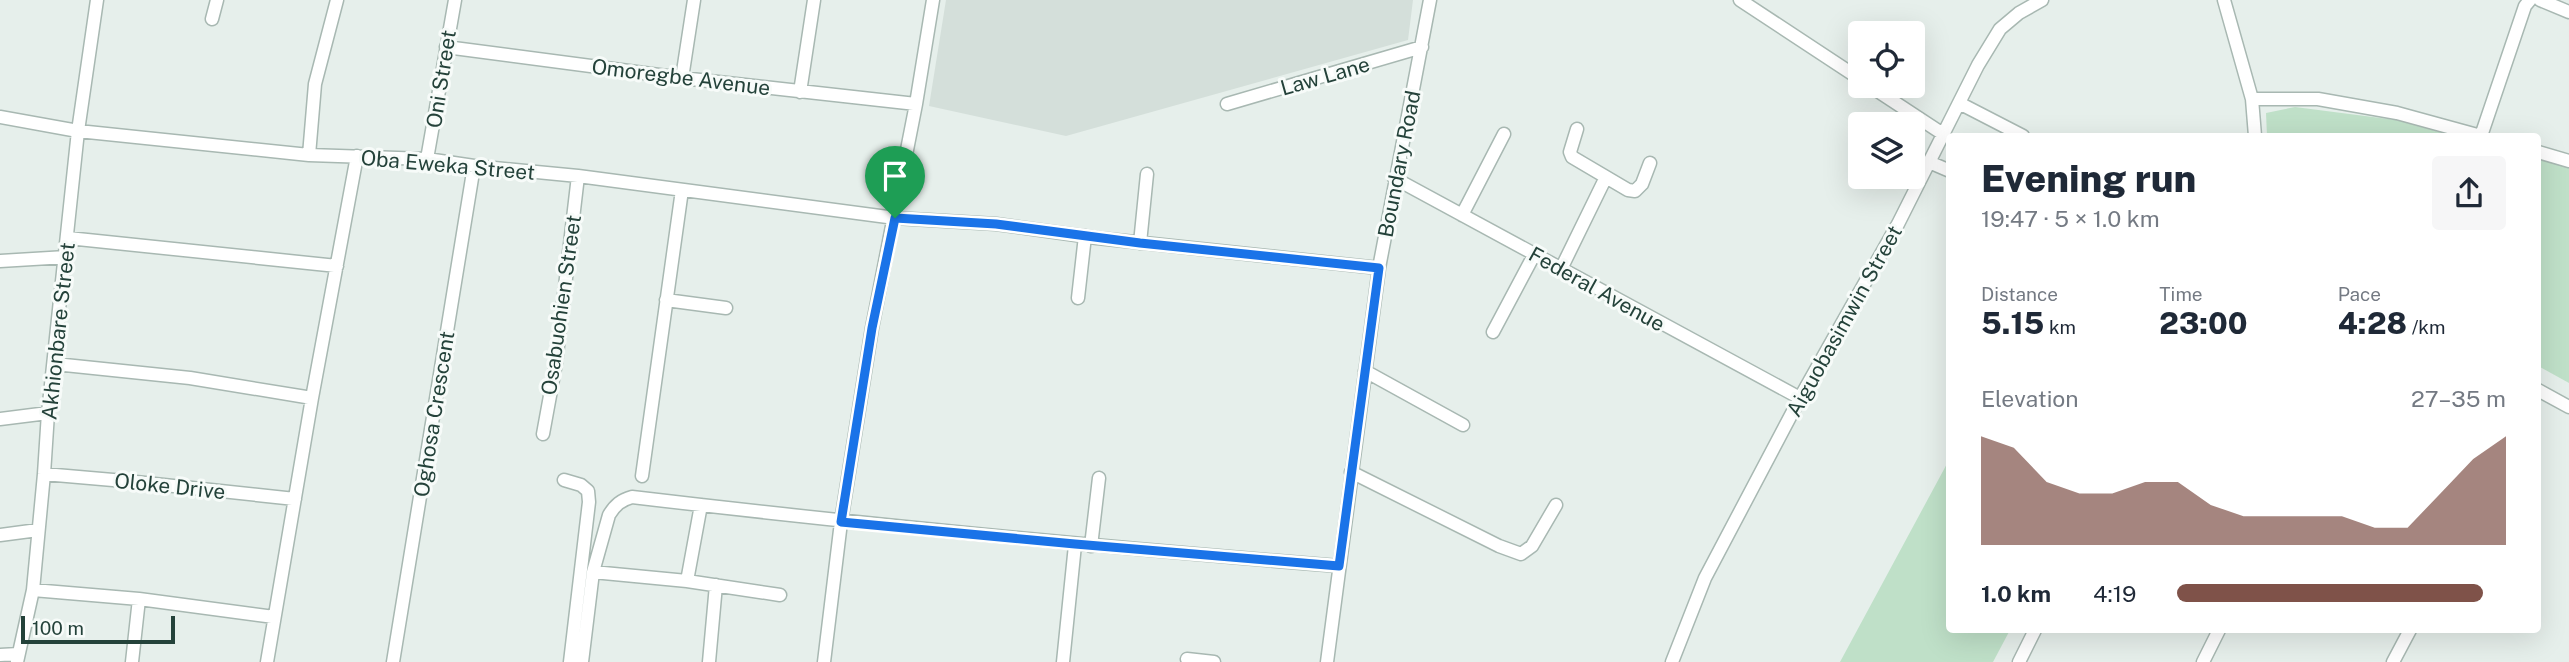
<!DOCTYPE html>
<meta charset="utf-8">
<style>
:root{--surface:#fff;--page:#f6f6f7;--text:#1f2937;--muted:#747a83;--accent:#7f5249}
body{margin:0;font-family:"Public Sans",sans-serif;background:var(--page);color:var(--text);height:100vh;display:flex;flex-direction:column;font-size:26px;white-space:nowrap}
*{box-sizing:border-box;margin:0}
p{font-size:23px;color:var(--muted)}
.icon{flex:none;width:38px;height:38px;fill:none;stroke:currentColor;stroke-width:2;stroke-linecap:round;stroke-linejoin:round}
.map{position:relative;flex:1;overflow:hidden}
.drawer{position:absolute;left:1946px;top:133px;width:595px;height:500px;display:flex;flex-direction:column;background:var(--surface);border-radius:7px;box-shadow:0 7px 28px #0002}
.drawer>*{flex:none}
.tools{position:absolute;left:1848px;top:21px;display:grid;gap:14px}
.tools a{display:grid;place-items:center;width:77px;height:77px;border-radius:7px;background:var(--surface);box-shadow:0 7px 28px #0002;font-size:35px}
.scale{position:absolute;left:21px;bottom:18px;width:154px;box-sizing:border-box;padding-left:7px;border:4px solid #24423a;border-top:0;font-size:19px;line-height:24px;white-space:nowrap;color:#24423a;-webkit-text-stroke:5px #f7fbf9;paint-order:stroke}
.pin{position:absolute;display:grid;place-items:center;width:60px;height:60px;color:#fff;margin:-72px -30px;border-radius:50% 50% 50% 0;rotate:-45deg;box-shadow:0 0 7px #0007}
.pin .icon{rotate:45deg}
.round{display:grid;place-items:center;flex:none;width:74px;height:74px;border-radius:7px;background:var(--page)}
.headline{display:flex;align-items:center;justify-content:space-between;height:119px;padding:0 35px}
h1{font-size:38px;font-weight:800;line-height:52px}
.stats{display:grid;grid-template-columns:repeat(3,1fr);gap:10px;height:119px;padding:7px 35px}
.stats div{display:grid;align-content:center}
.stats b{font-size:30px;font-weight:800}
.stats small{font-size:19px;font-weight:400}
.stats p{font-size:19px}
.chart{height:196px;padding:14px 35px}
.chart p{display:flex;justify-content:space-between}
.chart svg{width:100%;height:126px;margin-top:7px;fill:var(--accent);opacity:.7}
ul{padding:0 35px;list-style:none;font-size:23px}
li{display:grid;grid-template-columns:112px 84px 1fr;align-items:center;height:52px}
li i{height:18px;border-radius:9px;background:var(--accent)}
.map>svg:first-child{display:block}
</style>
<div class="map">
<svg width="2569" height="662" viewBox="0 0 2569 662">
<rect width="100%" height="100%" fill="#e6efeb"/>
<path fill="#d4dfda" d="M946 0H1413L1408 40 1066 136 929 106Z"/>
<path fill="#bfe0c8" d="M2295 107 2396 120 2454 136H2267L2266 113Z
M2538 159 2569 167V383L2538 366Z
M1949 460 1950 630H2010L1993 662H1840Z"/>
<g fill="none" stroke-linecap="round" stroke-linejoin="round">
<defs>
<path id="minor" d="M1740 0 1860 79
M2224 0 2252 99 2255 136
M2540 0 2569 12
M212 19 217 0
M446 47 682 78 916 104
M682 78 694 0
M1870 86 1943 134
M800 92 814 0
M2252 99H2318L2397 113 2481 136
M1959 103 2023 136
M1227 104 1422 47
M0 117 78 131 309 155 427 159 474 166 578 176 895 218 996 224 1097 238 1379 268
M1577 129 1570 152 1572 157 1628 190 1635 191 1642 184 1650 163
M2481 136 2525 6 2530 0
M2538 152 2569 161
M309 155 315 84 337 0
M427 159 455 0
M1929 162 1950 171
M1394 178 1800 398
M1462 215 1504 134
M68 238 337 266
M1140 243 1147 174
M0 261 66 257
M1561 269 1606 177
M1078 298 1085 236
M666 300 726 308
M1493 332 1534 255
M55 364 190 378 312 398
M1365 371 1463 425
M2538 390 2569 407
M0 419 48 413
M543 434 556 363 578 176
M1351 472 1499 546 1521 554 1532 546 1556 505
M44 474 136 482 295 499
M642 476 682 190
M564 480 581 485 588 491 589 502 570 662
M0 535 38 530
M1091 546 1099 478
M593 572 609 515C615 505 621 500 632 497 867 525 1103 547 1339 566
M687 581 701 505
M33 590 139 599 274 617
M0 655 18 654
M1187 659 1214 662
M17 662 33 590 44 474 48 413 78 131 97 0
M132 662 139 599
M267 662 312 398 357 156
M393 662 474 166
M582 662 593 572 687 581 780 595
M709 662 716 585
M824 662 841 522 872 328 916 104 933 0
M1063 662 1075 545
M1327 662 1379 268 1430 0
M1672 662 1705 578 1800 398 1898 224 1978 65 2000 29 2019 13 2042 0
M2019 662 2035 630
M2203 662 2219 630
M2393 662 2410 630"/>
</defs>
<use href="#minor" stroke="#a8b8b2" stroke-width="15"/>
<use href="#minor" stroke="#fff" stroke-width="12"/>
</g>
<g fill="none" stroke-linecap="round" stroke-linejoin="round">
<defs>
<path id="route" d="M895 218 996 224 1140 243 1379 268 1339 566 1075 544 841 522 872 328Z"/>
</defs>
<use href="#route" stroke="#fff" stroke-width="14"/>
<use href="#route" stroke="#1a73e8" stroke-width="9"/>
</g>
<g text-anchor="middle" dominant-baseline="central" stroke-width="6" stroke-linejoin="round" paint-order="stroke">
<g font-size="21" fill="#24423a" stroke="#f7fbf9">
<text transform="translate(1325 76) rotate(-16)">Law Lane</text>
<text transform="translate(681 77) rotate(7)">Omoregbe Avenue</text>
<text transform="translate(441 79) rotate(-81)">Oni Street</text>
<text transform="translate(1399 164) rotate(-79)">Boundary Road</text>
<text transform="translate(448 165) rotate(5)">Oba Eweka Street</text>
<text transform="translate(1597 289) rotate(29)">Federal Avenue</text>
<text transform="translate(561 305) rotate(-82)">Osabuohien Street</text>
<text transform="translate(1844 321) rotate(-61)">Aiguobasimwin Street</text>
<text transform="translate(58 331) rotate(-84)">Akhionbare Street</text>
<text transform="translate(434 414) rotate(-81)">Oghosa Crescent</text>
<text transform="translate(170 486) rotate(6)">Oloke Drive</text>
</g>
</g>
</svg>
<div class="tools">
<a><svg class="icon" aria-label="locate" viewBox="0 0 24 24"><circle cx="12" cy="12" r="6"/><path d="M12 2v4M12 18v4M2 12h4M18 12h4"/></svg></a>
<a><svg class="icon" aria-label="layers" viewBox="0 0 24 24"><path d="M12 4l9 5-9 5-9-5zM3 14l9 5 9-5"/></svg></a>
</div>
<div class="scale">100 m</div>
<div class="pin" style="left:895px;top:218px;background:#1e9e55"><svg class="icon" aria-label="arrive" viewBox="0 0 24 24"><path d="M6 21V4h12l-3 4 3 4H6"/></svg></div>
<section class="drawer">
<div class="headline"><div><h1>Evening run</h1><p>19:47 · 5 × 1.0 km</p></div><a class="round"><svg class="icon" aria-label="share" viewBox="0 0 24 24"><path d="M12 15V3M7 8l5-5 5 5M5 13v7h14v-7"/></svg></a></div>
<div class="stats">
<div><p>Distance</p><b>5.15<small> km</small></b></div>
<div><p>Time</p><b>23:00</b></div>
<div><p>Pace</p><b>4:28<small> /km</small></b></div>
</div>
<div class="chart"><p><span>Elevation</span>27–35 m</p>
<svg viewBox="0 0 160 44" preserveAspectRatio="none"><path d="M0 44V6L10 10L20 22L30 26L40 26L50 22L60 22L70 30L80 34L90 34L100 34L110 34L120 38L130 38L140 26L150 14L160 6V44z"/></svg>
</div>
<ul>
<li><b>1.0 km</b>4:19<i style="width:93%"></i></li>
</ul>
</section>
</div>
